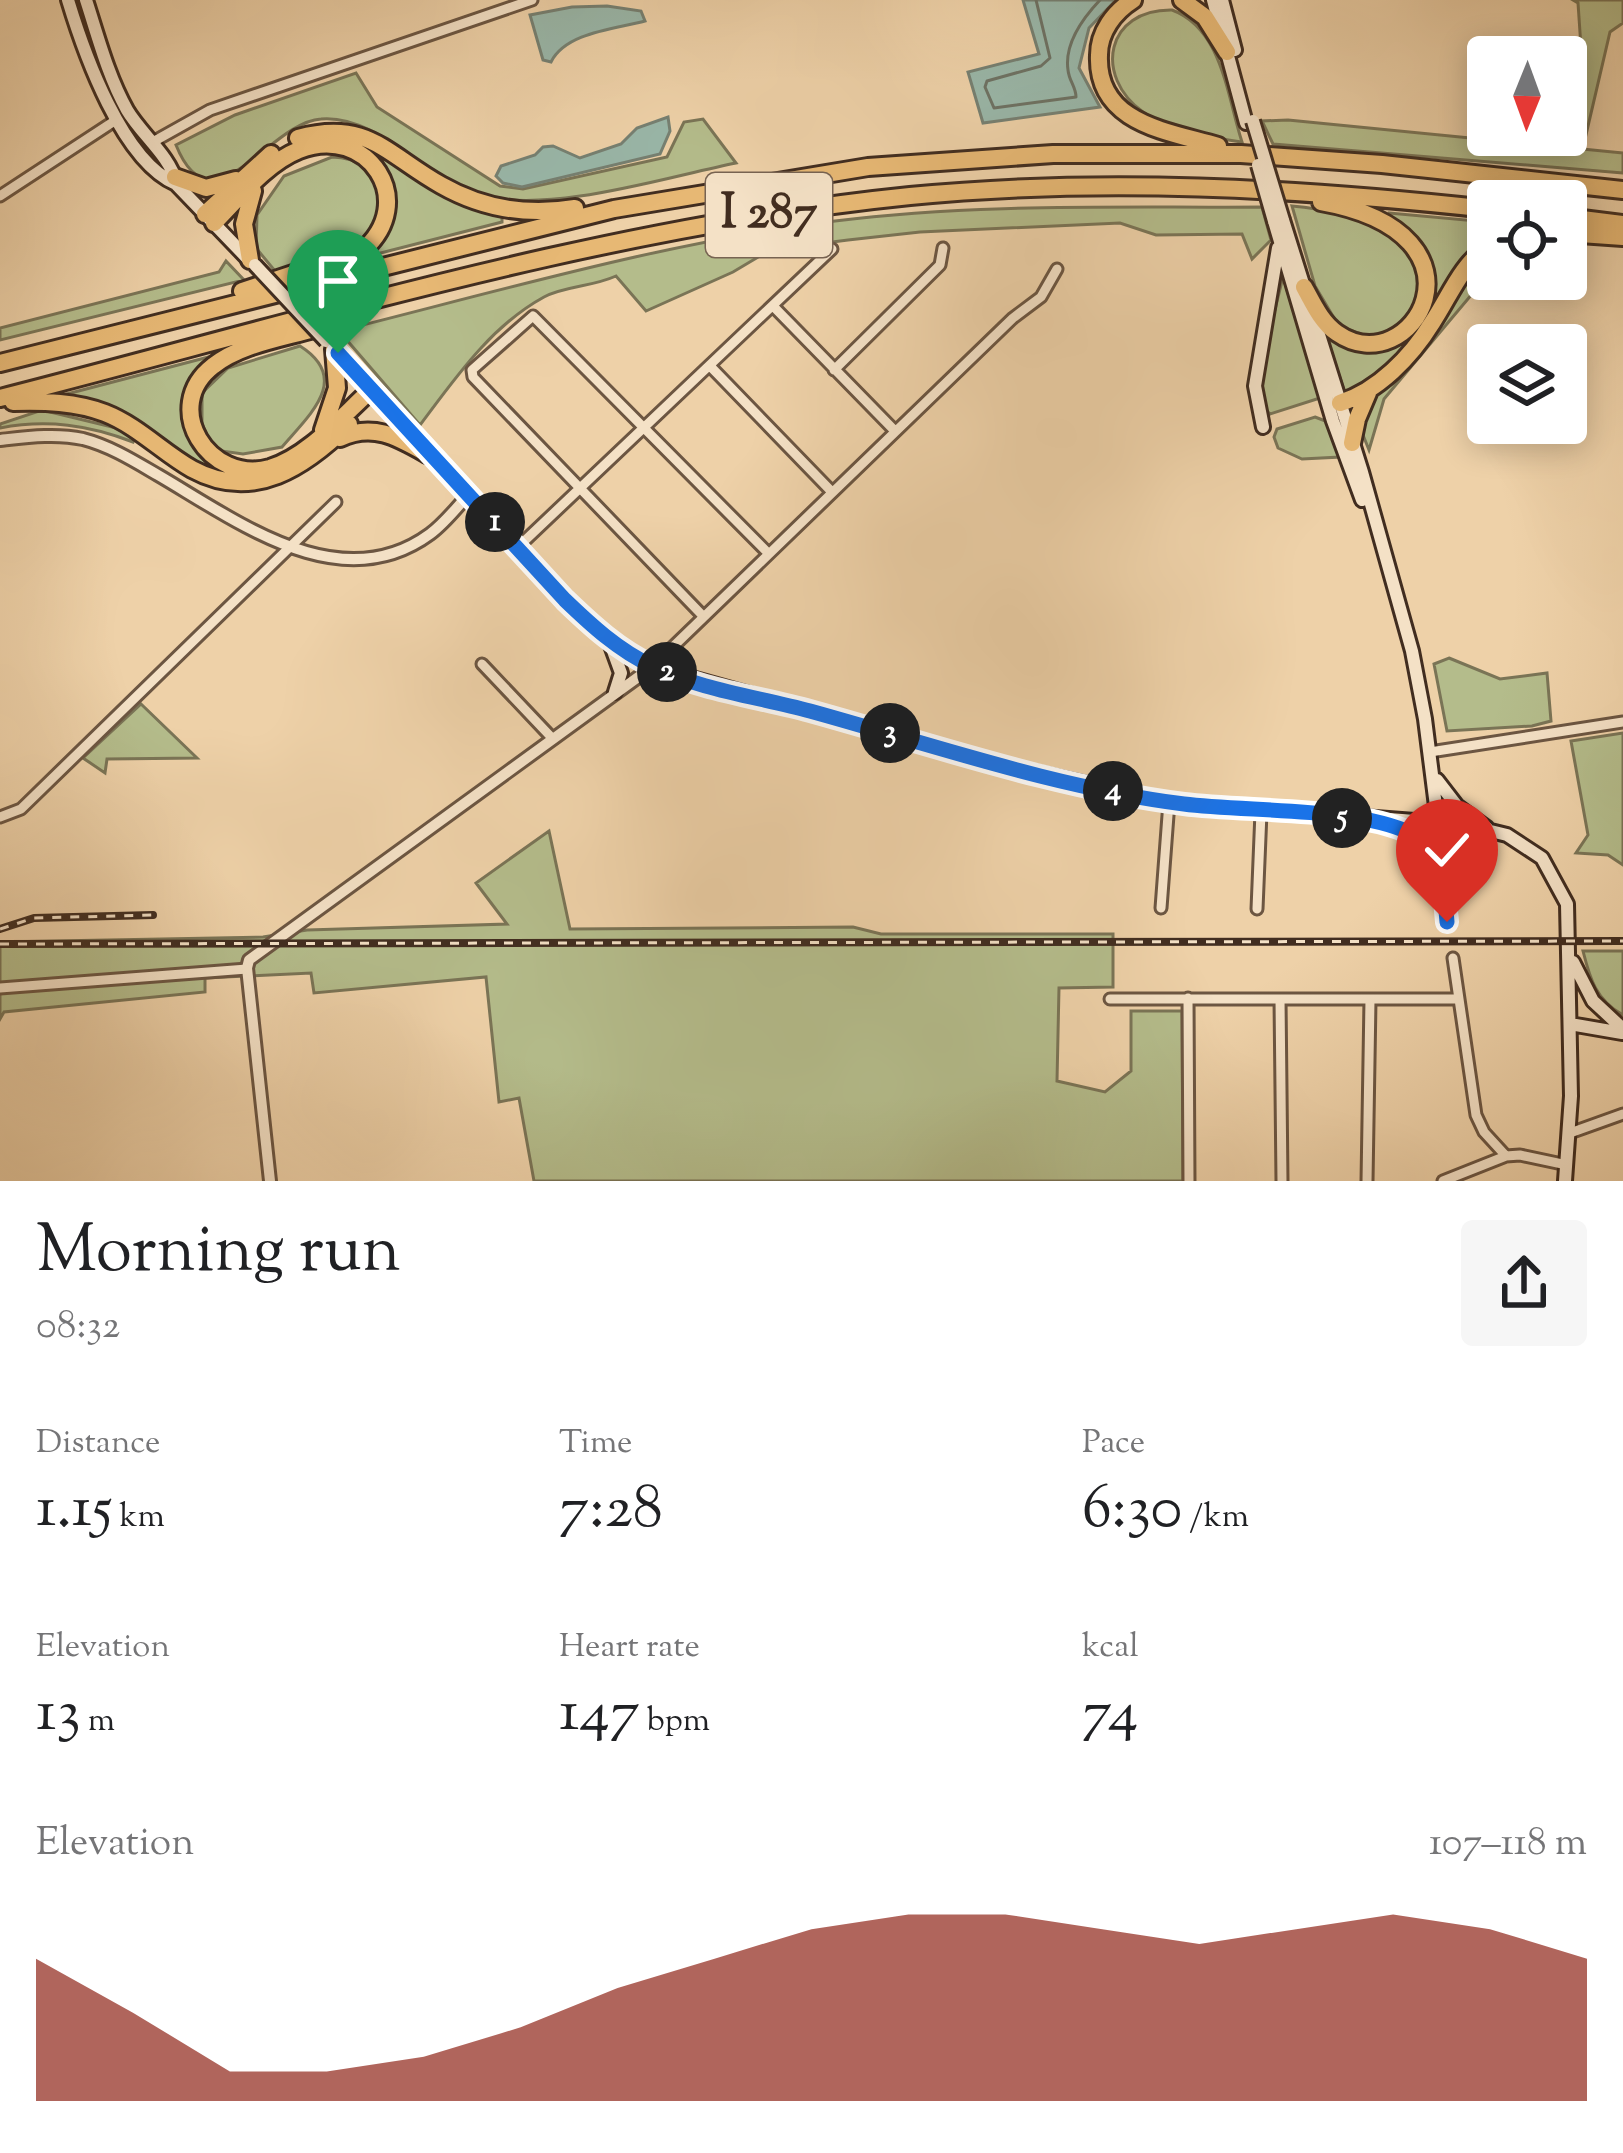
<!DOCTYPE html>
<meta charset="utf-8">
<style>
:root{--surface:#fff;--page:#f6f6f6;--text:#202124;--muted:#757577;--accent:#8f2418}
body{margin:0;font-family:"Sorts Mill Goudy",serif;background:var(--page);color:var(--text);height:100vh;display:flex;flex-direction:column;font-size:45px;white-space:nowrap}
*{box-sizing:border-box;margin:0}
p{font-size:39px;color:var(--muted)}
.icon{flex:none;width:66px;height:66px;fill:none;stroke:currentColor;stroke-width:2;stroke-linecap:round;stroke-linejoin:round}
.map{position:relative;height:1181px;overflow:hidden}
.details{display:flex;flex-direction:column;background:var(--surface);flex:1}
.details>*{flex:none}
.needle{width:78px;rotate:181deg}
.controls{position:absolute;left:1467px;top:36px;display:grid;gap:24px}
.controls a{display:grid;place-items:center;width:120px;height:120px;border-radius:12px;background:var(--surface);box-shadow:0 6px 30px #0003;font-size:60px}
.pin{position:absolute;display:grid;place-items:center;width:102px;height:102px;color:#fff;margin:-123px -51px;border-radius:50% 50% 50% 0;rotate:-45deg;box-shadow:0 0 12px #0007}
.pin .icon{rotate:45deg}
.km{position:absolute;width:60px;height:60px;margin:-30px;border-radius:50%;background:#222;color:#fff;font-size:33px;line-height:60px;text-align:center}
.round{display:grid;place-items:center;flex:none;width:126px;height:126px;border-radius:12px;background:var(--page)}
.headline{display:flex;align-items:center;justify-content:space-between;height:204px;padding:0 36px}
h1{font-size:66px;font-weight:600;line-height:90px}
.figures{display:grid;grid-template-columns:repeat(3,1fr);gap:18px;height:204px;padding:12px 36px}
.figures div{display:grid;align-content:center}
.figures b{font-size:60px;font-weight:600}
.figures small{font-size:33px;font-weight:400}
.figures p{font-size:33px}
.chart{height:336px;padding:24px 36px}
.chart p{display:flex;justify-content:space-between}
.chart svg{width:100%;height:216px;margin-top:12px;fill:var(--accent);opacity:.7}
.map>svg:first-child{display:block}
</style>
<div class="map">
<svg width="1623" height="1181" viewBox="0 0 1623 1181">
<rect width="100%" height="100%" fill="#eed1a8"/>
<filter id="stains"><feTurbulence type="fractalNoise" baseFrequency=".00167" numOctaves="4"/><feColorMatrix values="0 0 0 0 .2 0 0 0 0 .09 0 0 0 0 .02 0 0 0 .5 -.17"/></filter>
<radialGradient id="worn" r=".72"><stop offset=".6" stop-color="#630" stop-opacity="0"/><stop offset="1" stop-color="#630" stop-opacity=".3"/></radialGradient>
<path fill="#b4bc8b" stroke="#7a7456" stroke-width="3" d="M1573 0H1623V23L1610 32 1585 139 1557 135H1566V59L1581 47 1578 3Z
M1172 10C1222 28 1227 96 1242 142 1207 137 1172 133 1143 112 1093 76 1106 9 1172 10Z
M356 73 377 107 500 186 523 189 667 157 684 122 703 119 736 163C666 177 553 213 484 196 430 182 378 114 321 119 269 122 212 235 176 145L235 115Z
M1288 120 1623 153V173L1273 144 1262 121Z
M346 139 376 145 502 215V222L365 257 393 205Z
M332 157C386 158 393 212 358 245 344 258 295 265 275 271L256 248 257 215 284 176Z
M1292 206C1334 210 1432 228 1421 290 1418 301 1410 314 1406 325L1373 338 1332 324 1334 318 1315 286Z
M1262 207 1271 240 1252 259 1242 234 1156 235 1120 223 920 232 848 240 770 250 733 272 646 311 616 276C592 287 564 286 544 297 491 326 456 377 420 425L339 331C503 290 667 242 835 221 976 203 1120 208 1262 207Z
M1389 213 1488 222V241L1424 330 1366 388 1346 396 1325 333 1365 348 1426 311 1415 241 1388 217Z
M1488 252V275L1384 399 1369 450 1359 425 1367 404 1470 268Z
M226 261 244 280 0 340V328L219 272Z
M1283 277 1320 398 1270 414 1263 408 1261 385 1265 350Z
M300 346C352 379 309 415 282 447L243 454 214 450 202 424V393L228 368Z
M243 348 216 358 186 418 231 477 215 473 67 399V394Z
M42 410 137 433 133 442C89 425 47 419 0 428V424Z
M1315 417 1328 422 1340 457 1302 459 1278 448 1274 437 1277 429Z
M1449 658 1500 679 1547 673 1551 721 1532 726 1447 731 1434 664Z
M141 704 197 758 107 759 105 773 83 758Z
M1623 733V865L1608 855 1576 853 1588 835 1571 741Z
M549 831 570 929 853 927 881 934H1113V987L1059 988 1057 1081 1105 1092 1131 1071V1011H1182L1183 1181H534L519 1098 499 1102 486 977 314 993 311 973 205 978V992L4 1012 0 1019V942L263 937 307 930 507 924 476 883Z
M1583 951H1623V1015C1596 1000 1590 979 1583 951Z"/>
<path fill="#99b7a9" stroke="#768072" stroke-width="3" d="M1023 0H1116L1089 28 1079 68 1100 107 983 123 968 72 1039 54Z
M607 6 641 11 645 21C616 29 566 32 551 62L543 60 530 15 572 7Z
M668 117 670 131 660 154 522 187 503 183 496 176 501 166 535 155 543 147 553 146 580 158 621 144 637 128Z"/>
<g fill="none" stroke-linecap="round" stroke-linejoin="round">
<path stroke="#6d7264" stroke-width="3" d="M1036 0 1050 58 1041 66 987 81 985 87 994 108 1076 97C1076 87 1069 81 1068 70 1064 43 1083 18 1100 0"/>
<defs>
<path id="minor" d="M151 143 210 110 532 0
M0 196 116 120
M774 307 895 431
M710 366 832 492
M834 370 940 265 943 248
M518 547 832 249
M703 616 473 377 472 370 533 316 768 553
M482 664 553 739
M652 667 1013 318 1041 297 1057 269
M1430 752 1623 722
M0 817 21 809 336 502
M1438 822 1447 922
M1161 908 1169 802
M1257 909 1261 812
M1453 958 1476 1115 1484 1132 1506 1156 1520 1155 1567 1165
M0 988 247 969
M1188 998 1189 1181
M1110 999H1458
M1280 999 1282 1181
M1570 1133 1623 1114
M1367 1181 1370 1000
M1443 1181 1506 1156"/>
<path id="tertiary" d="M0 440C27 437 56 433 83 439 110 446 134 461 158 475 237 521 340 600 430 534 445 523 457 507 469 494
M270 1181 247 968 249 960 652 667"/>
<path id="secondary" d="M68 0C84 53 122 161 176 184L249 260
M86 0C98 37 108 76 127 110 141 134 170 156 176 182
M1213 0 1246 123
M1222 0 1235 50
M1283 220 1362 472 1412 651 1425 719 1438 822
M1274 221 1333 421 1362 500
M335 350 565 600 594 628 652 667 1015 768 1169 802 1466 825 1507 835 1542 858 1567 904 1571 1096 1565 1181
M1263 427 1255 386 1278 248
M609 640 621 673 615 692
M1437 780 1457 806 1487 828
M1380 823C1412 834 1428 844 1443 876
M1573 962 1593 1001 1623 1029
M1570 1024 1622 1033"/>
<path id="motorway" d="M1133 0C1114 12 1099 32 1099 55 1096 124 1168 131 1218 146
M1182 0 1205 17 1227 52
M298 138C367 119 386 154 441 185 483 209 527 216 575 208
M175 177 206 188 236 180
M205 214 271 154
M1566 217 1623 224
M214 223C239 198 266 163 299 150 368 123 420 202 362 251L242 291
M1566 233 1623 237
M250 260 244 224 253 191
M1304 287C1313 303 1321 322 1337 333 1411 385 1502 234 1321 202
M317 328C284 338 240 344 213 366 160 407 209 485 270 468 309 456 342 416 372 389
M0 363 614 209 868 167 1053 154H1241L1382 164 1623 190
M0 398C298 322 603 227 910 196 1103 177 1295 188 1488 209
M13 402C44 401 76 402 105 413 138 426 162 452 192 469 254 503 306 466 349 424
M1340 403C1378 391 1411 357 1432 323 1451 294 1460 267 1488 246
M323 430 337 388 334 349
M340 438C374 422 399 438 429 455
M1352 443 1357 419 1368 393"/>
</defs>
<use href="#minor" stroke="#6c5642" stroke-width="15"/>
<use href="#tertiary" stroke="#6c5642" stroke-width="16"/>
<use href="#secondary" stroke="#412d20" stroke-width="18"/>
<use href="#motorway" stroke="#412d20" stroke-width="22"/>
<use href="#minor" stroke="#f4e1c6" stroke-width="9"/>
<use href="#tertiary" stroke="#f4e1c6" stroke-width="10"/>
<use href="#secondary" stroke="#f4e1c6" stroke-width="12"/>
<use href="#motorway" stroke="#e7b874" stroke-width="16"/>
<defs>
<path id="rail" d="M0 929 34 918 153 915
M0 944 1623 941"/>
</defs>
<use href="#rail" stroke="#412d20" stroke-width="8"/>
<use href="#rail" stroke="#f4e1c6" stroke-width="3" stroke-dasharray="9" stroke-linecap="butt"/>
<defs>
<path id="secondary-bridge" d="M1253 121 1283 220
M1258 165 1274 221
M255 265 326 341"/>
</defs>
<use href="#secondary-bridge" stroke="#412d20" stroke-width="18" stroke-linecap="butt"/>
<use href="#secondary-bridge" stroke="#f4e1c6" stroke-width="12"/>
</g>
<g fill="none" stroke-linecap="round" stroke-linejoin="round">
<defs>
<path id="route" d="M338 353 565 600C591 625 618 650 652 666 700 690 759 697 810 711 933 745 1057 788 1184 804 1246 812 1357 807 1410 833 1443 850 1444 889 1447 922"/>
</defs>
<use href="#route" stroke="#fff" stroke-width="24"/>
<use href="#route" stroke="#1a73e8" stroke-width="15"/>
</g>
<g text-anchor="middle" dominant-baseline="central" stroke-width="10" stroke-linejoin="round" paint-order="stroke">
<rect fill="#f4e1c6" stroke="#776352" stroke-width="3" x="706" y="173" width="126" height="84" rx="9"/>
<g font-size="48" font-weight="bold" fill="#412d20">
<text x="769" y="215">I 287</text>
</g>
</g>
<rect width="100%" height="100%" filter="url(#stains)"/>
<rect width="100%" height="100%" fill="url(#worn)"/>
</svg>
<div class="controls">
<a><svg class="needle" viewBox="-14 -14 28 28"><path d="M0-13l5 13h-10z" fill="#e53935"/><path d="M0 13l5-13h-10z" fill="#757577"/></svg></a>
<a><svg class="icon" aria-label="locate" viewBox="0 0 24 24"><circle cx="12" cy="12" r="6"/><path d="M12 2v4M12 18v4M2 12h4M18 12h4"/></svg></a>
<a><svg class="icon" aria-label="layers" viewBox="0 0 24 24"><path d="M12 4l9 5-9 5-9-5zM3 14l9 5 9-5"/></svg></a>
</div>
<div class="pin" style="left:338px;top:353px;background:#1e9e55"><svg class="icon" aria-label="arrive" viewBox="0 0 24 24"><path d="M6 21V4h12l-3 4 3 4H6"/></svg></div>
<div class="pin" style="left:1447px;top:922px;background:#d93025"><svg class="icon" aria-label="check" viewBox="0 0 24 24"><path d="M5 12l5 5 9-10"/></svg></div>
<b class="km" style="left:495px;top:522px">1</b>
<b class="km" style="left:667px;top:672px">2</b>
<b class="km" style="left:890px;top:733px">3</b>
<b class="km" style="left:1113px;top:791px">4</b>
<b class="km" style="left:1342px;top:818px">5</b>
</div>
<section class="details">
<div class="headline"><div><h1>Morning run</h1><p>08:32</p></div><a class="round"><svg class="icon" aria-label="share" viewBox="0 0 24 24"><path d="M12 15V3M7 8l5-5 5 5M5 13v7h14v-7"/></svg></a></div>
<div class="figures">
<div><p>Distance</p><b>1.15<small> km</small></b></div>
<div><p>Time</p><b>7:28</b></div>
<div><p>Pace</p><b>6:30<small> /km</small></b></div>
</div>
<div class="figures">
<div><p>Elevation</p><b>13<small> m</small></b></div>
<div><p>Heart rate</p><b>147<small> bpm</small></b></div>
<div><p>kcal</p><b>74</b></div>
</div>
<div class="chart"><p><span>Elevation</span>107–118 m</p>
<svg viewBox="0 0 160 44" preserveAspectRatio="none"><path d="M0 44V15L10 26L20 38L30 38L40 35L50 29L60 21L70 15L80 9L90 6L100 6L110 9L120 12L130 9L140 6L150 9L160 15V44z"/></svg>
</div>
</section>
